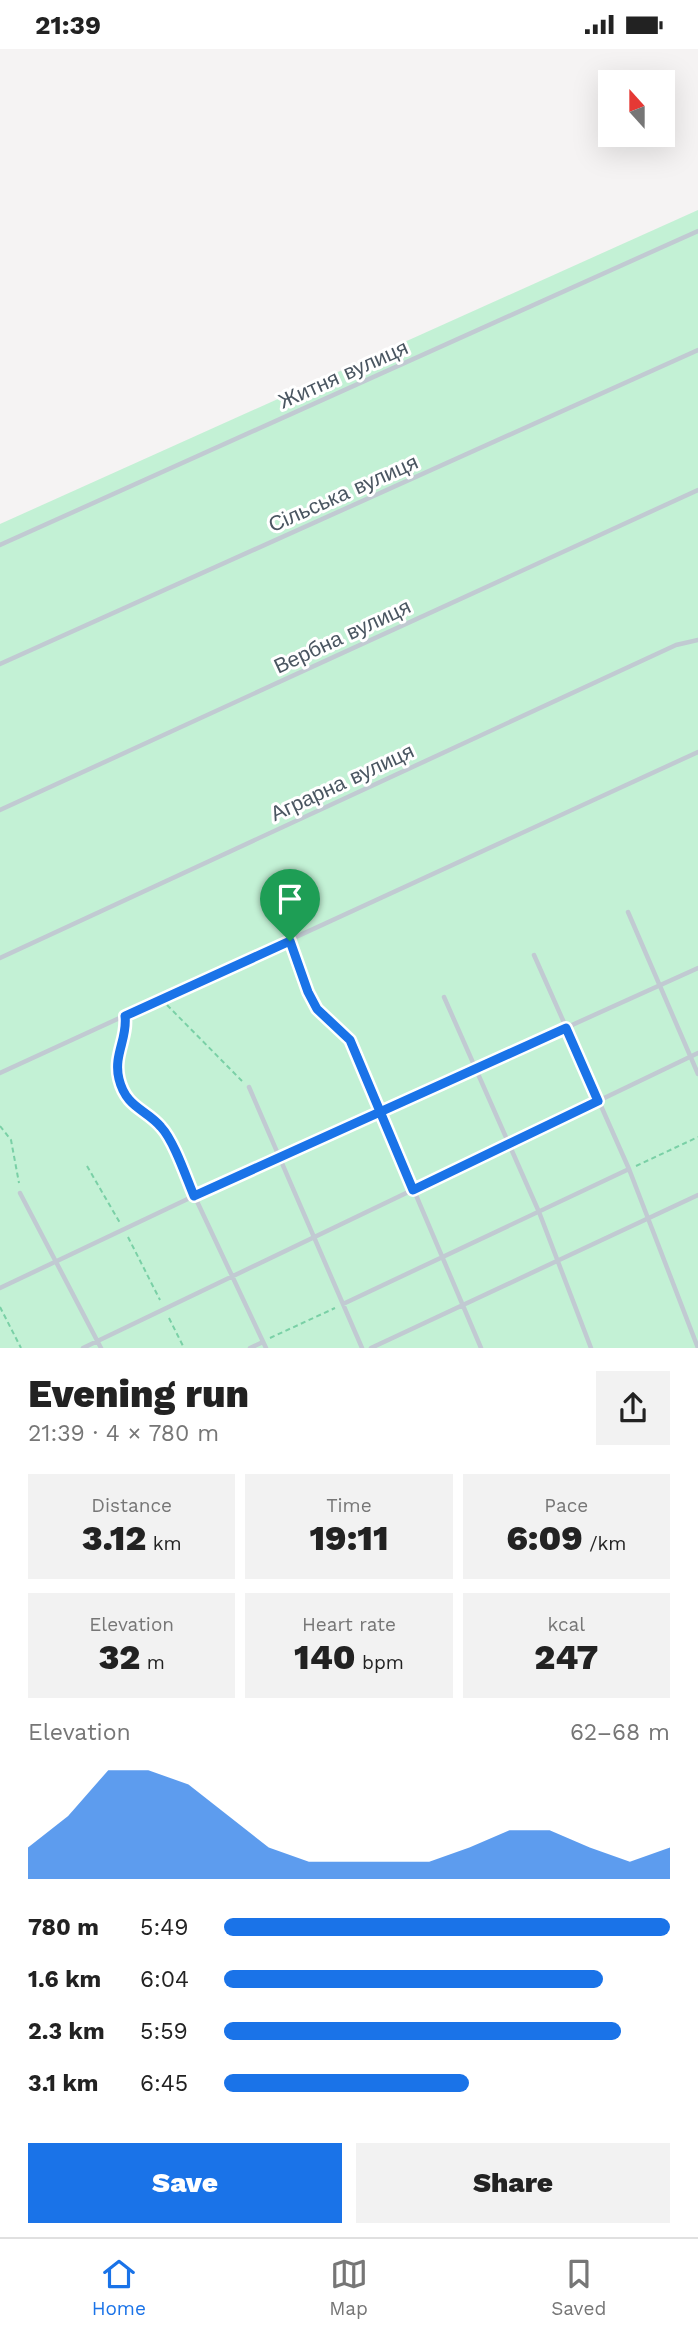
<!DOCTYPE html>
<meta charset="utf-8">
<style>
:root{--surface:#fff;--page:#f2f2f2;--text:#222;--muted:#767676;--line:#e0e0e0;--accent:#1a73e8}
body{margin:0;font-family:"Work Sans",sans-serif;background:var(--page);color:var(--text);height:100vh;display:flex;flex-direction:column;font-size:26px;white-space:nowrap}
*{box-sizing:border-box;margin:0}
p{font-size:23px;color:var(--muted)}
.icon{flex:none;width:38px;height:38px;fill:none;stroke:currentColor;stroke-width:2;stroke-linecap:round;stroke-linejoin:round}
.map{position:relative;height:1299px;overflow:hidden}
.sheet{display:flex;flex-direction:column;background:var(--surface);flex:1}
.sheet>*{flex:none}
.needle{width:46px;rotate:339deg}
.controls{position:absolute;left:598px;top:21px;display:grid;gap:14px}
.controls a{display:grid;place-items:center;width:77px;height:77px;border-radius:0px;background:var(--surface);box-shadow:0 7px 28px #0002;font-size:35px}
.pin{position:absolute;display:grid;place-items:center;width:60px;height:60px;color:#fff;margin:-72px -30px;border-radius:50% 50% 50% 0;rotate:-45deg;box-shadow:0 0 7px #0007}
.pin .icon{rotate:45deg}
.round{display:grid;place-items:center;flex:none;width:74px;height:74px;border-radius:0px;background:var(--page)}
.overview{display:flex;align-items:center;justify-content:space-between;height:119px;padding:0 28px}
h1{font-size:38px;font-weight:800;line-height:52px}
.metrics{display:grid;grid-template-columns:repeat(3,1fr);gap:10px;height:119px;padding:7px 28px}
.metrics div{display:grid;align-content:center;border-radius:0px;background:var(--page);text-align:center}
.metrics b{font-size:35px;font-weight:800}
.metrics small{font-size:19px;font-weight:400}
.metrics p{font-size:19px}
.chart{height:196px;padding:14px 28px}
.chart p{display:flex;justify-content:space-between}
.chart svg{width:100%;height:126px;margin-top:7px;fill:var(--accent);opacity:.7}
.action{display:flex;gap:14px;margin-top:auto;padding:14px 28px}
.action a{flex:1;height:80px;border-radius:0px;background:var(--accent);color:#fff;font-size:28px;font-weight:800;line-height:80px;text-align:center}
.action a+a{background:var(--page);color:var(--text)}
ul{padding:0 28px;list-style:none;font-size:23px}
li{display:grid;grid-template-columns:112px 84px 1fr;align-items:center;height:52px}
li i{height:18px;border-radius:9px;background:var(--accent)}
.status{display:flex;justify-content:space-between;align-items:center;height:49px;padding:0 35px;background:var(--surface);direction:ltr}
.status svg{height:19px;fill:currentColor}
.tabs{display:flex;justify-content:space-around;align-items:center;height:98px;border-top:2px solid var(--line);background:var(--surface);font-size:19px;color:var(--muted)}
.tabs a{display:grid;justify-items:center;gap:4px}
.tabs .selected{color:var(--accent)}
.map>svg:first-child{display:block}
</style>
<div class="status"><b>21:39</b><svg viewBox="0 0 49 12"><path d="M0 12V9h3v3zM5 12V6h3v6zM10 12V3h3v9zM15 12V0h3v12zM26 1h20v11H26zM47 4h2v5h-2z"/></svg></div>
<div class="map">
<svg width="698" height="1299" viewBox="0 0 698 1299">
<rect width="100%" height="100%" fill="#f5f3f3"/>
<path fill="#c3f1d5" d="M698 161V1299H0V475Z"/>
<g fill="none" stroke-linecap="round" stroke-linejoin="round">
<path stroke="#7ad0a6" stroke-width="2" stroke-dasharray="5 3.5" stroke-linecap="butt" d="M293 899C310 939 308 955 343 986
M167 956 242 1032
M126 975C127 985 120 991 118 1000 112 1034 131 1055 156 1074
M0 1077 11 1091 19 1134
M87 1117 120 1174
M636 1117 698 1088
M128 1188 160 1251
M0 1258 21 1299
M169 1269 184 1299
M270 1289 335 1259"/>
<path stroke="#c1cad2" stroke-width="4.5" d="M0 496 698 182
M0 615 698 301
M0 761 698 441
M628 863 698 1025
M534 906 629 1120 698 1299
M0 909 676 596 698 591
M444 948 539 1163 591 1299
M350 991 481 1299
M0 1024 698 703
M249 1038 362 1299
M162 1078 266 1299
M20 1144 101 1299
M0 1239 194 1147 698 919
M343 1255 629 1120
M83 1299 698 1004
M250 1299 263 1293
M371 1299 698 1146"/>
</g>
<g fill="none" stroke-linecap="round" stroke-linejoin="round">
<defs>
<path id="route" d="M290 892 125 967C128 989 113 1006 119 1030 126 1059 146 1060 161 1078 174 1092 186 1128 194 1147 318 1091 442 1035 566 979L598 1052 413 1141 350 991 317 960 308 943 290 892"/>
</defs>
<use href="#route" stroke="#fff" stroke-width="14"/>
<use href="#route" stroke="#1a73e8" stroke-width="9"/>
</g>
<g text-anchor="middle" dominant-baseline="central" stroke-width="6" stroke-linejoin="round" paint-order="stroke">
<g font-size="21" fill="#4a5661" stroke="#fff">
<text transform="translate(343 325) rotate(-24)">Житня вулиця</text>
<text transform="translate(343 444) rotate(-24)">Сільська вулиця</text>
<text transform="translate(342 587) rotate(-25)">Вербна вулиця</text>
<text transform="translate(342 733) rotate(-25)">Аграрна вулиця</text>
</g>
</g>
</svg>
<div class="controls">
<a><svg class="needle" viewBox="-14 -14 28 28"><path d="M0-13l5 13h-10z" fill="#e53935"/><path d="M0 13l5-13h-10z" fill="#767676"/></svg></a>
</div>
<div class="pin" style="left:290px;top:892px;background:#1e9e55"><svg class="icon" aria-label="arrive" viewBox="0 0 24 24"><path d="M6 21V4h12l-3 4 3 4H6"/></svg></div>
</div>
<section class="sheet">
<div class="overview"><div><h1>Evening run</h1><p>21:39 · 4 × 780 m</p></div><a class="round"><svg class="icon" aria-label="share" viewBox="0 0 24 24"><path d="M12 15V3M7 8l5-5 5 5M5 13v7h14v-7"/></svg></a></div>
<div class="metrics">
<div><p>Distance</p><b>3.12<small> km</small></b></div>
<div><p>Time</p><b>19:11</b></div>
<div><p>Pace</p><b>6:09<small> /km</small></b></div>
</div>
<div class="metrics">
<div><p>Elevation</p><b>32<small> m</small></b></div>
<div><p>Heart rate</p><b>140<small> bpm</small></b></div>
<div><p>kcal</p><b>247</b></div>
</div>
<div class="chart"><p><span>Elevation</span>62–68 m</p>
<svg viewBox="0 0 160 44" preserveAspectRatio="none"><path d="M0 44V33L10 22L20 6L30 6L40 11L50 22L60 33L70 38L80 38L90 38L100 38L110 33L120 27L130 27L140 33L150 38L160 33V44z"/></svg>
</div>
<ul>
<li><b>780 m</b>5:49<i style="width:100%"></i></li>
<li><b>1.6 km</b>6:04<i style="width:85%"></i></li>
<li><b>2.3 km</b>5:59<i style="width:89%"></i></li>
<li><b>3.1 km</b>6:45<i style="width:55%"></i></li>
</ul>
<div class="action"><a>Save</a><a>Share</a></div>
</section>
<nav class="tabs">
<a class="selected"><svg class="icon" aria-label="home" viewBox="0 0 24 24"><path d="M3 11l9-7 9 7M6 9v11h12V9"/></svg>Home</a>
<a><svg class="icon" aria-label="map" viewBox="0 0 24 24"><path d="M3 6l6-2 6 2 6-2v14l-6 2-6-2-6 2zM9 4v14M15 6v14"/></svg>Map</a>
<a><svg class="icon" aria-label="saved" viewBox="0 0 24 24"><path d="M7 4h10v16l-5-4-5 4z"/></svg>Saved</a>
</nav>
